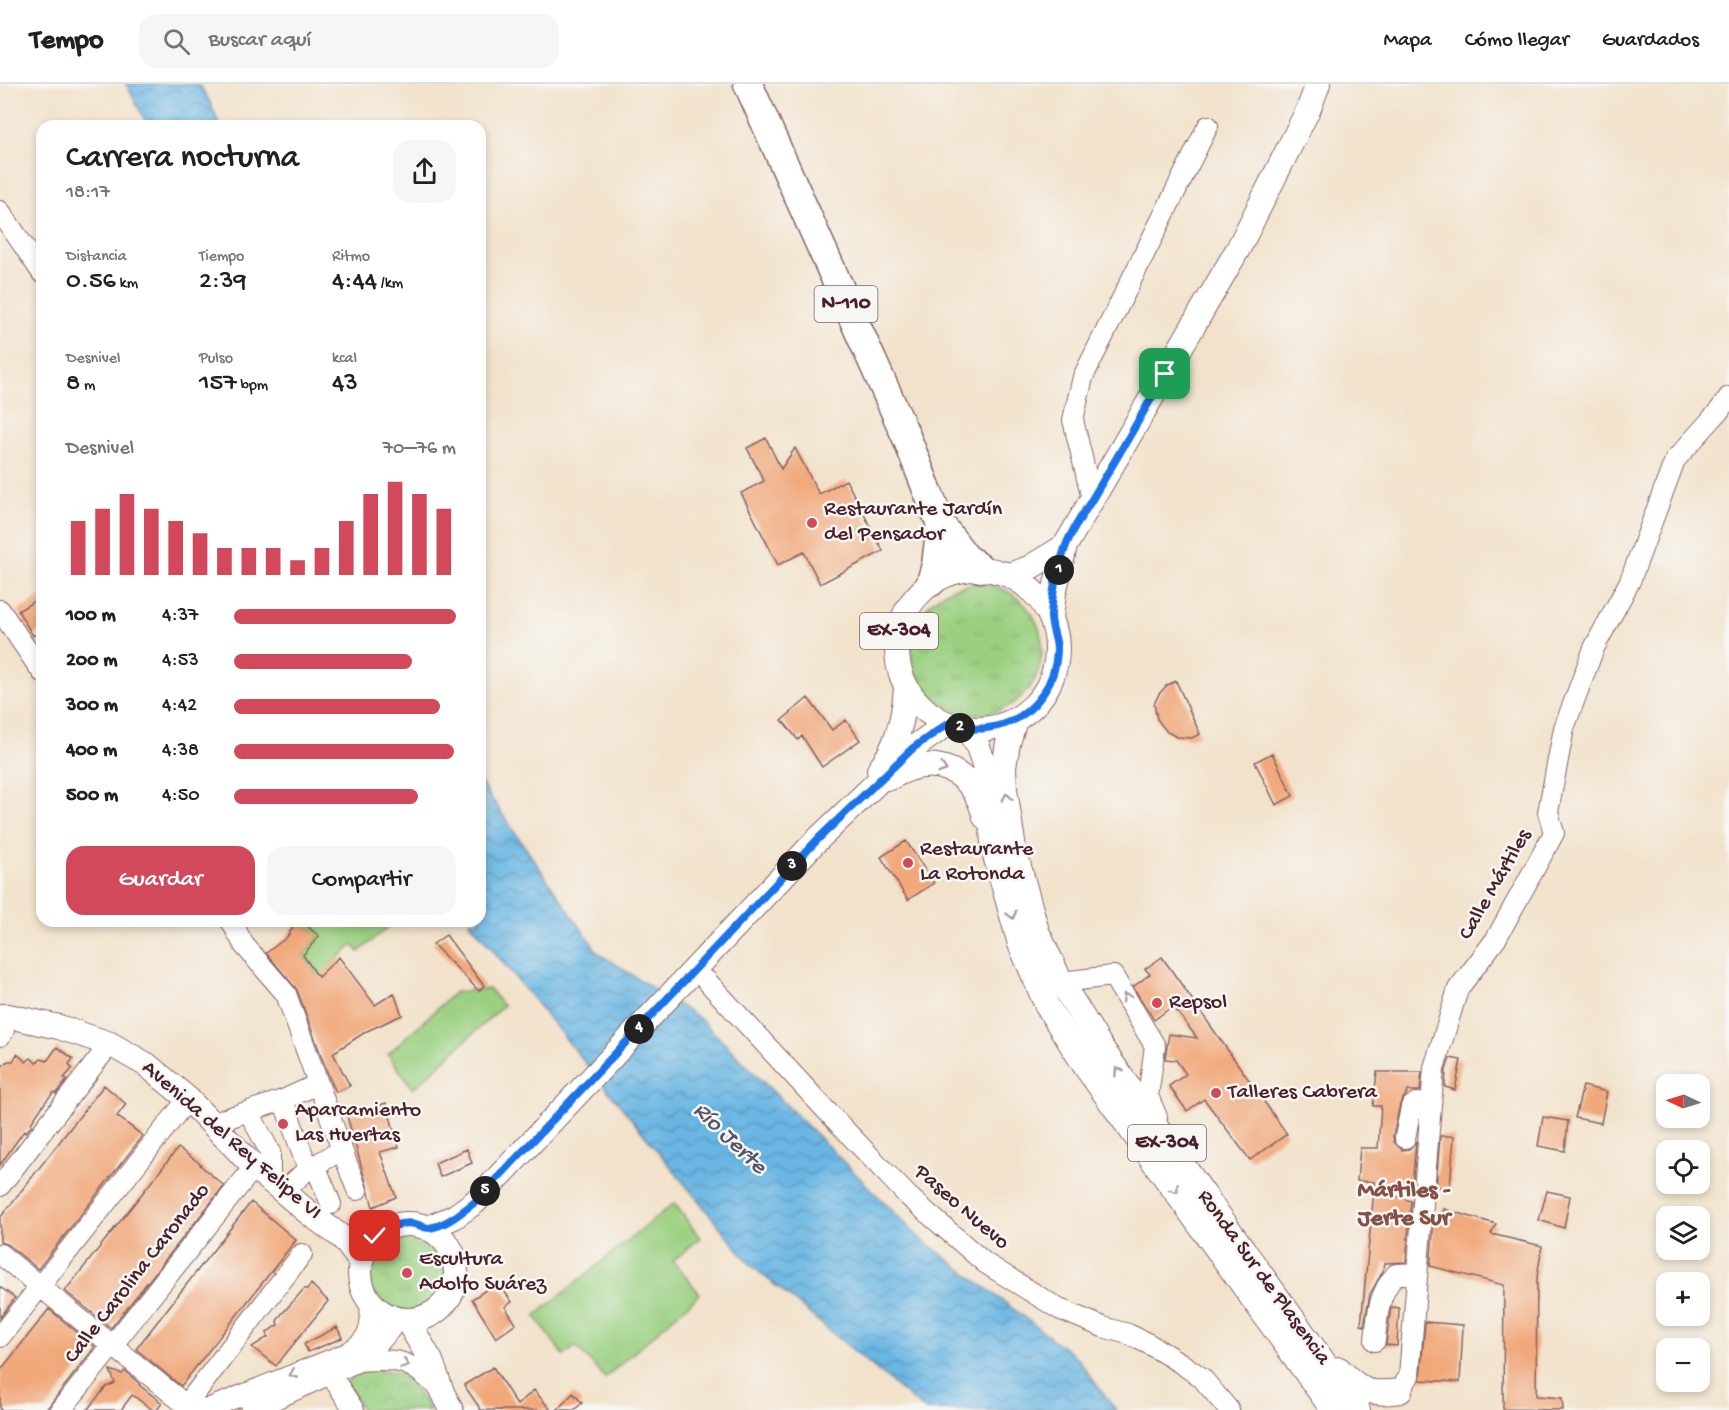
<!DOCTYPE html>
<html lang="es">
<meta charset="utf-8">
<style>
:root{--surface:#fff;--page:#f6f6f6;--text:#202124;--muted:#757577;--line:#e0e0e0;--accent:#d1495b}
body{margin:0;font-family:"Gochi Hand",sans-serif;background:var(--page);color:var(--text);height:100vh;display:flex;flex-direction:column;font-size:22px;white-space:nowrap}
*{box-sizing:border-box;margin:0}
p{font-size:20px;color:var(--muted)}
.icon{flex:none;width:33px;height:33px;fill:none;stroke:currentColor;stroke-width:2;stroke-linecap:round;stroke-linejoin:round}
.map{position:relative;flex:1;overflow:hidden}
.drawer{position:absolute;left:36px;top:36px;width:450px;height:807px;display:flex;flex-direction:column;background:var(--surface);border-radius:18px;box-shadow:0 3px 9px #0003}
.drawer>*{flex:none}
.needle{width:39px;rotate:274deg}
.fabs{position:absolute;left:1656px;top:990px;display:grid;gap:12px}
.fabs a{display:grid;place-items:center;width:54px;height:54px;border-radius:12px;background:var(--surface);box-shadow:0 3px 9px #0003;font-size:30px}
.pin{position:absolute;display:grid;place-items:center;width:51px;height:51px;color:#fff;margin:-26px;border-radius:12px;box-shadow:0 3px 9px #0006}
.km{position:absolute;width:30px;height:30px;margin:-15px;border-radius:50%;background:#222;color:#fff;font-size:16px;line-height:30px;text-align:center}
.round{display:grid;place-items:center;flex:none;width:63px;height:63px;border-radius:18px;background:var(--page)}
.summary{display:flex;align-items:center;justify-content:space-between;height:102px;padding:0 30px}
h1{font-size:33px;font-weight:600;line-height:45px}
.stats{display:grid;grid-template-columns:repeat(3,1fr);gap:9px;height:102px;padding:6px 30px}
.stats div{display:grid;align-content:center}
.stats b{font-size:26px;font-weight:600}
.stats small{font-size:16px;font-weight:400}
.stats p{font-size:16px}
.chart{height:168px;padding:12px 30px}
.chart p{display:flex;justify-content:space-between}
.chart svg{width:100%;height:108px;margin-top:6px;stroke:var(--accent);stroke-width:6}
.button{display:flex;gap:12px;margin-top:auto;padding:12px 30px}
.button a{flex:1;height:69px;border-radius:18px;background:var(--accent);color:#fff;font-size:24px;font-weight:600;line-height:69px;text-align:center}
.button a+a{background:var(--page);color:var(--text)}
ul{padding:0 30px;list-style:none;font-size:20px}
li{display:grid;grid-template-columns:96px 72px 1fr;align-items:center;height:45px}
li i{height:15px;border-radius:8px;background:var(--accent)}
header{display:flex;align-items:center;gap:36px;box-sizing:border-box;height:84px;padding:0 30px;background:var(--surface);border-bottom:2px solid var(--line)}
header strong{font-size:28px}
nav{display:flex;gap:33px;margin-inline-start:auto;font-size:21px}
.search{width:420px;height:54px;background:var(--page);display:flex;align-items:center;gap:15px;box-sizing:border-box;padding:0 21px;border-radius:18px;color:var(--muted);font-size:22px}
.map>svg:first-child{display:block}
</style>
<header>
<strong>Tempo</strong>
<div class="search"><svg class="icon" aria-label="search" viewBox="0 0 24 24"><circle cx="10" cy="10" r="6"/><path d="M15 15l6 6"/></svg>Buscar aquí</div>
<nav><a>Mapa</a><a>Cómo llegar</a><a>Guardados</a></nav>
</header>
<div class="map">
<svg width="1729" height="1326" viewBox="0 0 1729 1326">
<defs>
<pattern id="grass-tufts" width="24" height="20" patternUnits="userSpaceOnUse" patternTransform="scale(1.5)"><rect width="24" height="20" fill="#9bd081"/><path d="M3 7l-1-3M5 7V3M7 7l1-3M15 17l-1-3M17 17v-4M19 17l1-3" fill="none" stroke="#87b270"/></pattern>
<pattern id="park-crowns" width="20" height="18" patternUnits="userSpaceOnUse" patternTransform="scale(1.5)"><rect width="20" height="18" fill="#9bd081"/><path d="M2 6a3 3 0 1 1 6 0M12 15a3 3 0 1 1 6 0" fill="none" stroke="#87b270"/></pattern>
<pattern id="water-waves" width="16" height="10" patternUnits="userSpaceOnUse" patternTransform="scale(1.5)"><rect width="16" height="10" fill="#69b6e3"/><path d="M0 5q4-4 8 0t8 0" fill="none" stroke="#5893b8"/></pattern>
</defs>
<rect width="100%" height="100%" fill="#f6f6f2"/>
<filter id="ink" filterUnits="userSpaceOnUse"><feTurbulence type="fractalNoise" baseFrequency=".0167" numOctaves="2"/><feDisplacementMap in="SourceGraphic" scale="12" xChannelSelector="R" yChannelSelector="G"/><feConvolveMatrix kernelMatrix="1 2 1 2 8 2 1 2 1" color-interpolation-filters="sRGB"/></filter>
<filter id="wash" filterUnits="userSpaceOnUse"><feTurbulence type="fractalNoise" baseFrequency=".008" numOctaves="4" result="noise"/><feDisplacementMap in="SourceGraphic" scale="24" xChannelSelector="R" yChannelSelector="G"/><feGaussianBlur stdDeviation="1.35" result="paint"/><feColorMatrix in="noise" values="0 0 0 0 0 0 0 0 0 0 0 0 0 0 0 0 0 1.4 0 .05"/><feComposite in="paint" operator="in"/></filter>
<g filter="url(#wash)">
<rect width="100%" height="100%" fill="#f2e2cb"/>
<path fill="url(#grass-tufts)" stroke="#727856" stroke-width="1.5" d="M912 565a65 65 0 1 1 130 0a65 65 0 1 1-130 0Z
M368 1188a39 39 0 1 1 78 0a39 39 0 1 1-78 0Z"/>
<path fill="url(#park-crowns)" stroke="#727856" stroke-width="1.5" d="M374 1284 402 1290 415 1305 430 1326H363L345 1300 354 1289Z"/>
<path fill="#9bd081" stroke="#727856" stroke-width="1.5" d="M301 837H395L359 868 353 861 331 881 322 900 303 871 319 852Z
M489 905 503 922 413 1005 388 970 455 908Z
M674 1119 700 1154 673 1177 700 1210 605 1294 576 1262 564 1272 535 1232Z"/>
<path fill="url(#water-waves)" stroke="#5a6a87" stroke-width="1.5" d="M126 0H199L210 18 220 42H148Z
M480 698 598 869 699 934 919 1153 1076 1273 1116 1326H925L751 1181 469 837H480Z"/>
<g id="blocks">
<path fill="#f1a97b" d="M766 354 781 385 795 364 819 410 846 396 883 467 820 500 804 468 778 481 741 409 764 397 747 364Z
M42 512V545L33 552 18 527Z
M1176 597 1200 650 1192 654 1177 653 1167 648 1157 635 1154 620 1159 610 1167 601Z
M808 614 832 646 846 636 860 656 822 683 802 652 798 656 782 636Z
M1272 669 1293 712 1276 721 1255 678Z
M906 757 934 799 908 816 881 773Z
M297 837H301L319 852 303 871 318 893 339 873 375 921 394 909 402 931 367 947 333 969 350 1002 336 1008 329 993 297 906 266 869 287 853Z
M446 851 484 902 479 907 433 860Z
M1162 873 1287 1050 1250 1076 1204 1015 1187 1027 1169 1002 1186 990 1176 976 1165 975 1169 950 1197 954 1173 922 1154 936 1133 903 1150 890 1145 885Z
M57 963 73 975 69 980 72 985 64 994 67 996 56 1010 54 1008 46 1017 31 1039 32 1041 26 1048 24 1047 0 1081V984L8 977H13L17 970 26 978 31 974 36 979 41 975 47 977Z
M1450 974 1461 976 1455 1006 1445 1003 1446 986Z
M1377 988H1422L1420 1007H1408L1400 1020 1393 1052 1394 1058 1402 1066 1409 1065 1416 1058 1412 1103H1374V1098L1357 1097 1360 1064H1378L1381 1022H1373Z
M104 1001 126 1020 117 1032 143 1052 38 1185 8 1161 0 1158V1134Z
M1583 1002 1607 1008 1601 1039 1575 1034Z
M386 1019 399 1063 380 1068 396 1113 373 1123 347 1032Z
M1543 1033 1568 1037 1565 1067 1538 1062Z
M1440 1052H1454L1450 1103H1436Z
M178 1064 201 1080 200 1081 224 1102 111 1244 65 1207Z
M467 1065 472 1079 440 1093 435 1079Z
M1374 1106 1411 1117 1406 1178 1385 1179 1383 1187 1370 1210 1364 1242 1361 1241Z
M1547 1107 1570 1112 1564 1144 1539 1136Z
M251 1118 296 1156 181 1302 136 1265Z
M1444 1125 1496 1140 1491 1150 1542 1162 1537 1193 1536 1312 1562 1314 1563 1326 1503 1325 1504 1201 1430 1182 1434 1137 1440 1138Z
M498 1198 512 1218 505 1223 516 1240 496 1254 472 1215Z
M311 1200 328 1217 276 1282 252 1263 268 1253 267 1248 278 1241 277 1237 280 1232 304 1205H307Z
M0 1203 15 1214 0 1234Z
M1391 1223 1399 1224 1397 1262 1386 1261Z
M49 1225 95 1263 46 1326H0V1287Z
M1425 1238 1463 1241 1460 1298 1420 1296Z
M337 1243 342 1254 308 1268 304 1260Z
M493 1283 517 1321 534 1306 551 1326H481L464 1301Z
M110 1286 122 1290 125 1287 140 1300 139 1301 162 1319 157 1326H153L132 1311 121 1326H87L106 1303 115 1299Z
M573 1309 582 1319 574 1326H557Z"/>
</g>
</g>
<g filter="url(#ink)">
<use href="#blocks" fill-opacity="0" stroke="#856363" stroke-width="1.5"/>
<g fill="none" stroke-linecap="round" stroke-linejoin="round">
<defs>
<path id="minor" d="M0 127 42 189
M1092 415 1073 336 1083 293 1208 42
M0 526 42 588
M231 837 244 861 286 910 342 1066 308 1085 283 1108
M706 896 824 1024 908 1112 985 1179 1059 1225 1103 1243 1128 1250 1149 1260 1182 1280 1202 1294 1229 1326
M1061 898 1113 892 1155 962 1148 1012 1157 1033
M0 952 4 947
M283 1016 308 1085
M249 1028 270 1068V1097
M213 1041 225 1035 283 1016 318 1000
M1405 1054 1411 1023 1416 1019 1431 1020
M342 1066 357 1106
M315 1081 331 1120
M0 1102 110 960
M0 1170 192 1326
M0 1253 188 1015
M1375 1257C1377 1232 1378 1210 1396 1190L1417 1189
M359 1277C403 1274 410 1277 442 1307
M331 1291 354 1326
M1400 1307 1409 1292 1434 984 1458 905 1496 855 1554 749 1548 728 1564 644 1594 564 1630 497 1675 376 1719 327 1729 313
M187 1320 302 1170
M61 1326 254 1083
M205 1326 347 1269C371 1255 372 1244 370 1217
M251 1326 359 1277 384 1253 398 1235"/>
<path id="major" d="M897 565a80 80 0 1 1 160 0a80 80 0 1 1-160 0Z
M1009 491 1029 484 1065 462
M1051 533 1054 509 1065 462 1238 165 1309 24 1318 0
M1015 636 1008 659 1004 683 1005 705 1014 765 1037 847 1061 898 1101 963 1170 1063 1358 1326
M967 645 977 660 983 677 987 695 994 768 1020 860 1047 922 1087 985 1333 1326
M879 686C897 663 904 633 906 604
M890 694C933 668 972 684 985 733
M0 932H8L59 943 110 960 147 981 188 1015 254 1083 310 1130 343 1154 361 1178
M360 1188a48 48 0 1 1 96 0a48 48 0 1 1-96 0Z
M428 1144 454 1133 475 1118 814 759 913 664 947 640
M407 1236 431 1277 442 1308 451 1326
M1339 1285C1362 1308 1368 1311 1400 1307"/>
<path id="highway" d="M748 0 906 352 941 441 965 473 980 484
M931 498 936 481 941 441"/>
</defs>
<use href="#minor" stroke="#856363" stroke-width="22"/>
<use href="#major" stroke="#856363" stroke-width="26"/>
<use href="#highway" stroke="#856363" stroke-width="31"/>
<use href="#minor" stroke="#fff" stroke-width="20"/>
<use href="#major" stroke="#fff" stroke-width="24"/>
<use href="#highway" stroke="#fff" stroke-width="28"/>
</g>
<defs><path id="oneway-chevron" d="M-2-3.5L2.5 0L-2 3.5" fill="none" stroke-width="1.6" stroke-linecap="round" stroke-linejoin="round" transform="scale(1.5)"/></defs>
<g stroke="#ae9aa0">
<use href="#oneway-chevron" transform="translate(943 685) rotate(17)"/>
<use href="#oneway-chevron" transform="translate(1007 713) rotate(-98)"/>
<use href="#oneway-chevron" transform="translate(1012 831) rotate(74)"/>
<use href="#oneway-chevron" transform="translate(1126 913) rotate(-121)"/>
<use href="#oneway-chevron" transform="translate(1118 987) rotate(-124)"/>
<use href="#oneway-chevron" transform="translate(1175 1105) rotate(54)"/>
<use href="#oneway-chevron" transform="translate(405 1280) rotate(19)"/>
<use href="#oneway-chevron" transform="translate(293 1290) rotate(158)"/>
</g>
</g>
<g fill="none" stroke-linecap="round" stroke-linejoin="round" filter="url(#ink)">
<defs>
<path id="route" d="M375 1152C387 1144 400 1137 415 1140 420 1141 425 1144 429 1144 446 1142 463 1127 475 1118L819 754 913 664 947 640C967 647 986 646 1005 640 1035 629 1056 599 1057 566 1057 554 1050 542 1051 530 1052 509 1058 484 1065 464 1071 446 1085 428 1094 412 1118 372 1142 331 1165 290"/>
</defs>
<use href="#route" stroke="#fff" stroke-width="12"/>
<use href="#route" stroke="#1a73e8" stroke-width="8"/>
</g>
<g fill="#d1495b" stroke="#f6f6f2" stroke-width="2">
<circle cx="812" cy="439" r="6"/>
<circle cx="908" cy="779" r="6"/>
<circle cx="1157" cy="919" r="6"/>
<circle cx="1216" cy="1009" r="6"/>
<circle cx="283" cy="1040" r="6"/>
<circle cx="407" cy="1189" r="6"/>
</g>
<g text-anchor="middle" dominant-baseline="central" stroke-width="5" stroke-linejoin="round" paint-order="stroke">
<g fill="#f6f6f2" stroke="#7e6067" stroke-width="1.5">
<rect x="814.5" y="202" width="63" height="36" rx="4.5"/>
<rect x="860" y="529" width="78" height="36" rx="4.5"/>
<rect x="1128" y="1041" width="78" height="36" rx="4.5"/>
</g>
<g font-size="21" font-weight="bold" fill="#4a1f2b">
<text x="846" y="220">N-110</text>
<text x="899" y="547">EX-304</text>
<text x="1167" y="1059">EX-304</text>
</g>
<g font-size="22" fill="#4a1f2b" stroke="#f6f6f2" text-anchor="start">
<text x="824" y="426">Restaurante Jardín<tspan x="824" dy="25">del Pensador</tspan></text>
<text x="920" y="766">Restaurante<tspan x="920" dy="25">La Rotonda</tspan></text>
<text x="1169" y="919">Repsol</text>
<text x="1228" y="1009">Talleres Cabrera</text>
<text x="295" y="1027">Aparcamiento<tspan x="295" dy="25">Las Huertas</tspan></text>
<text x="419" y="1176">Escultura<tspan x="419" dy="25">Adolfo Suárez</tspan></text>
</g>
<g font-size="22" fill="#4a1f2b" stroke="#f6f6f2">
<text transform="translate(1496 801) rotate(-60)">Calle Mártiles</text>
<text transform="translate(231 1057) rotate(41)">Avenida del Rey Felipe VI</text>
<text transform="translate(961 1124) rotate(41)">Paseo Nuevo</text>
<text transform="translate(138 1190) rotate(-52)">Calle Carolina Caronado</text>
<text transform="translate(1263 1194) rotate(54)">Ronda Sur de Plasencia</text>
</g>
<g font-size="24" font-style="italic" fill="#55546b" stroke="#f6f6f2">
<text transform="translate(729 1055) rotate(44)">Río Jerte</text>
</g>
<g font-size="24" font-weight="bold" fill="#844f47" stroke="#f6f6f2">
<text x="1404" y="1107">Mártiles -<tspan x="1404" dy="28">Jerte Sur</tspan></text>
</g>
</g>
</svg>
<div class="fabs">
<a><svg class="needle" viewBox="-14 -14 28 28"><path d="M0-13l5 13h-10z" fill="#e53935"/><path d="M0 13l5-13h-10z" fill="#757577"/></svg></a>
<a><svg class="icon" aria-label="locate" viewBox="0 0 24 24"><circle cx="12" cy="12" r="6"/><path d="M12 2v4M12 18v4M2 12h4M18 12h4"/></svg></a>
<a><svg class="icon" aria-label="layers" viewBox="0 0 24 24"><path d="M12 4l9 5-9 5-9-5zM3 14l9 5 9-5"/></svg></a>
<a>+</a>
<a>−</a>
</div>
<div class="pin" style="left:1165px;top:290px;background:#1e9e55"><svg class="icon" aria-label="arrive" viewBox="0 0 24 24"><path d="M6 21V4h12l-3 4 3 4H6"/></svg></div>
<div class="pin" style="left:375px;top:1152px;background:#d93025"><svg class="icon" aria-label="check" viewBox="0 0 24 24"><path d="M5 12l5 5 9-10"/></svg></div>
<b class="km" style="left:1059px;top:486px">1</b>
<b class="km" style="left:960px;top:644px">2</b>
<b class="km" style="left:792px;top:782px">3</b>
<b class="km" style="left:639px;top:945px">4</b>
<b class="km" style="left:485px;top:1107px">5</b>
<section class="drawer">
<div class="summary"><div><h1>Carrera nocturna</h1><p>18:17</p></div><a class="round"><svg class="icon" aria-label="share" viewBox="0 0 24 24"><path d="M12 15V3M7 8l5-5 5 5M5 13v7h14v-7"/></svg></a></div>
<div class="stats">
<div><p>Distancia</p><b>0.56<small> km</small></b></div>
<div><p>Tiempo</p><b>2:39</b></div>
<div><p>Ritmo</p><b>4:44<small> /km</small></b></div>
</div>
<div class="stats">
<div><p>Desnivel</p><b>8<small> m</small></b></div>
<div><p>Pulso</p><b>157<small> bpm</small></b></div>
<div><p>kcal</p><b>43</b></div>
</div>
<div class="chart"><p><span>Desnivel</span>70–76 m</p>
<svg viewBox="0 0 160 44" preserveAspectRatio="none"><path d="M5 44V22M15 44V17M25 44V11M35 44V17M45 44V22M55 44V27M65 44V33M75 44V33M85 44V33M95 44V38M105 44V33M115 44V22M125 44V11M135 44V6M145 44V11M155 44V17"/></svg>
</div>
<ul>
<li><b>100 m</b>4:37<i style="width:100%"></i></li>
<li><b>200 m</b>4:53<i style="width:80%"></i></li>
<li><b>300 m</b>4:42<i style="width:93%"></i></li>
<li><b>400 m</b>4:38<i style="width:99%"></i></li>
<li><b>500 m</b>4:50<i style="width:83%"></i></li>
</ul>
<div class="button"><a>Guardar</a><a>Compartir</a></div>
</section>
</div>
